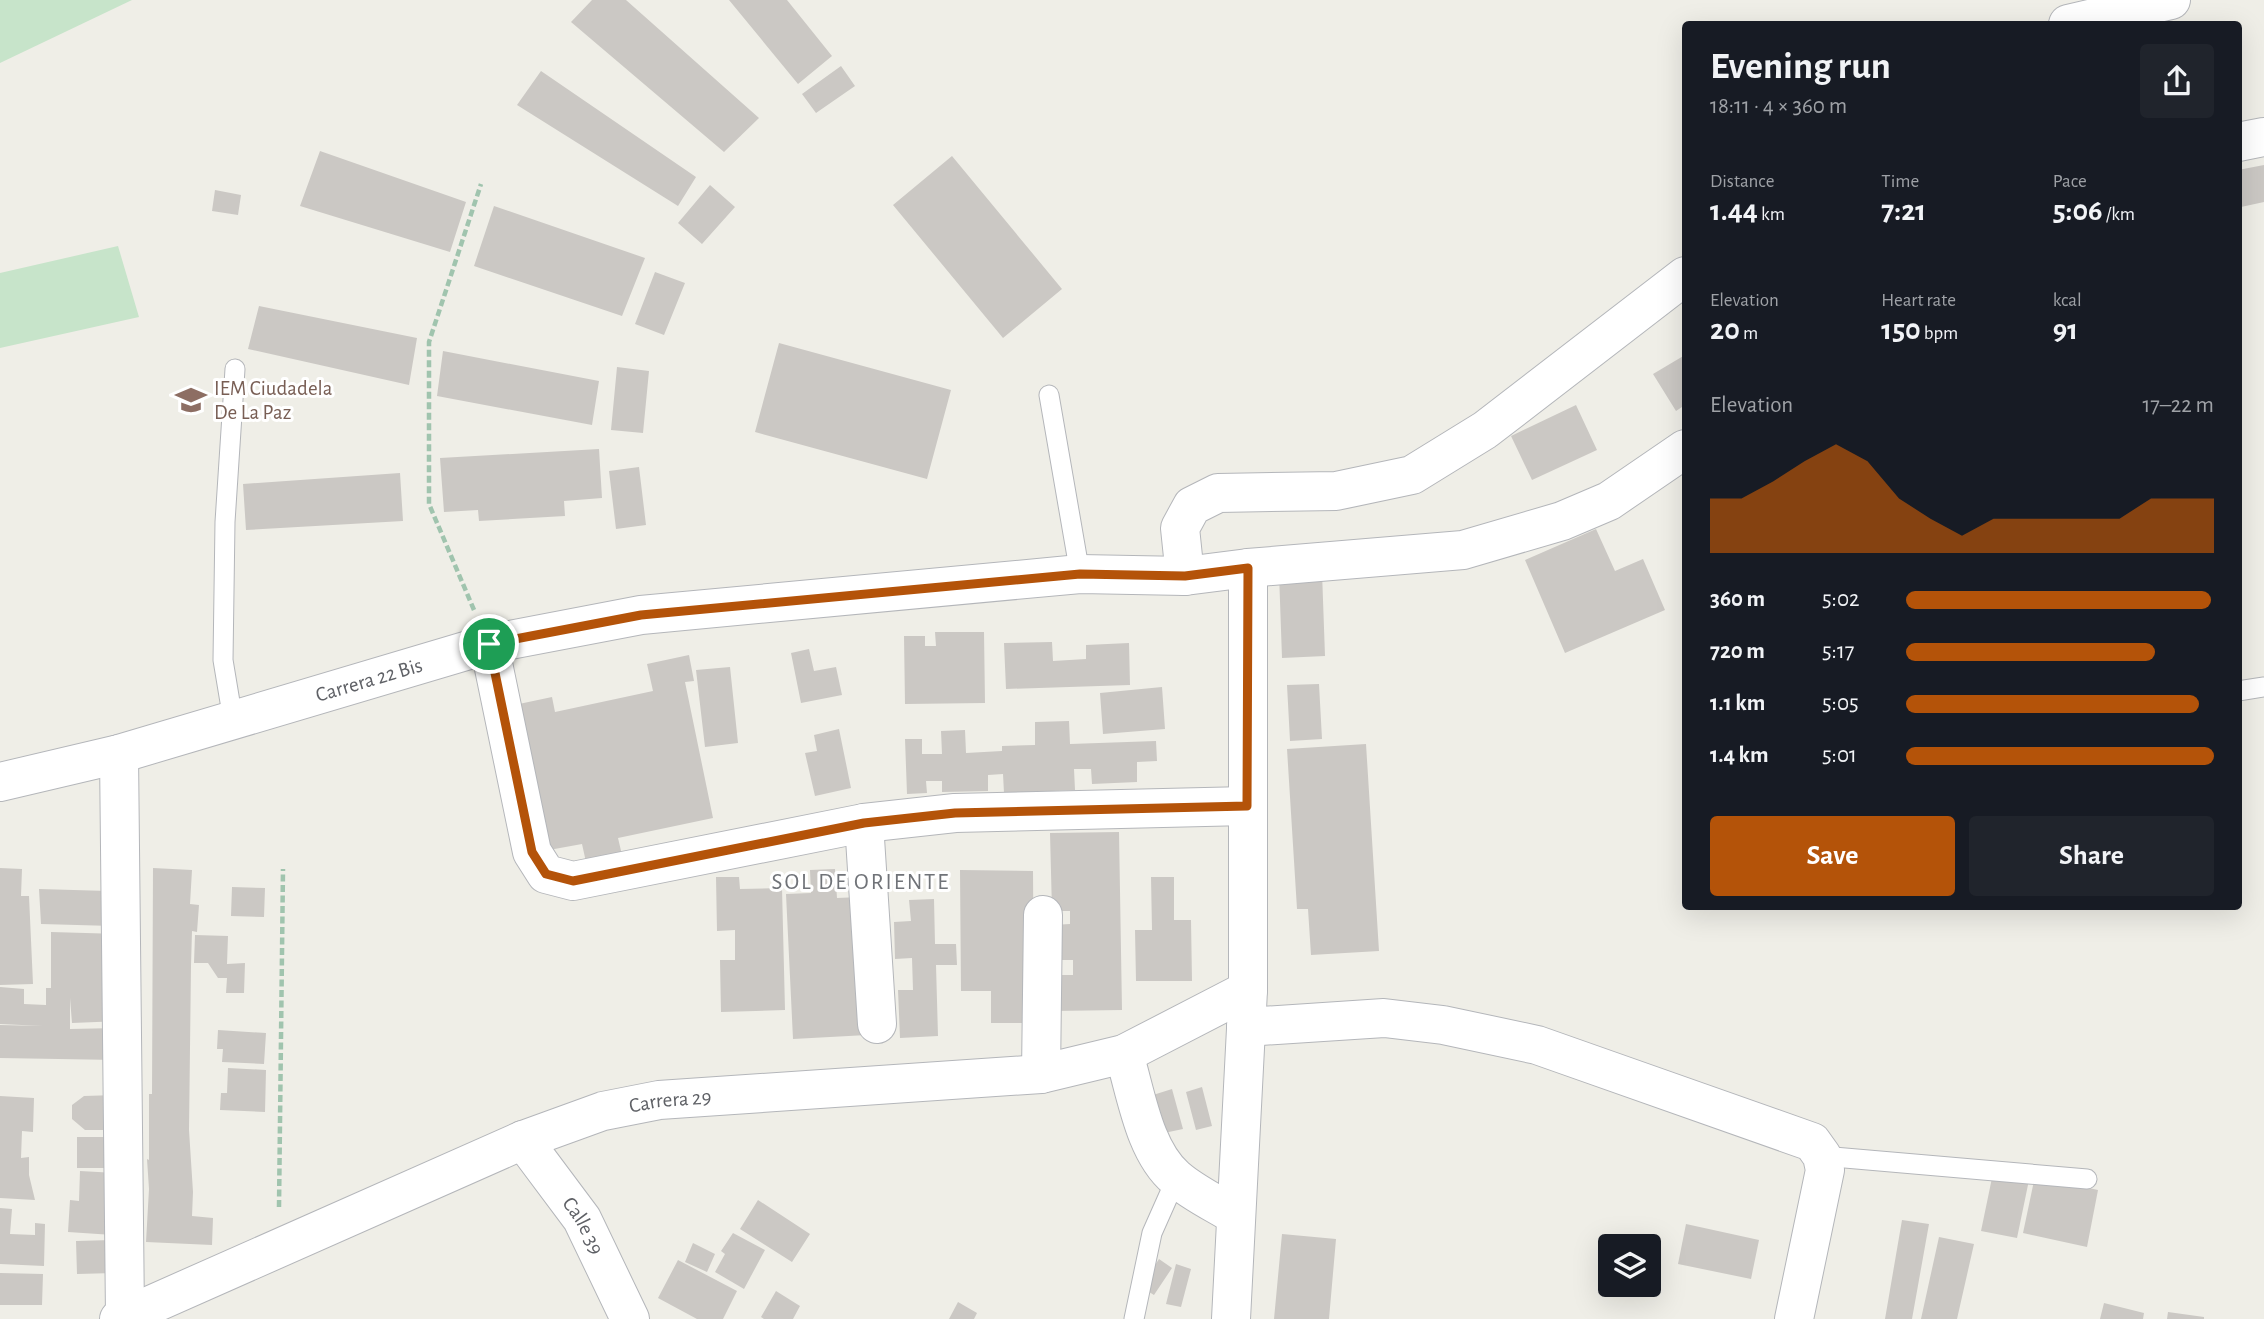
<!DOCTYPE html>
<meta charset="utf-8">
<style>
:root{--surface:#171b24;--page:#20242c;--text:#f1f3f6;--muted:#9ea1a6;--accent:#b45309}
body{margin:0;font-family:"Alegreya Sans",sans-serif;background:var(--page);color:var(--text);height:100vh;display:flex;flex-direction:column;font-size:26px;white-space:nowrap}
*{box-sizing:border-box;margin:0}
p{font-size:23px;color:var(--muted)}
.icon{flex:none;width:38px;height:38px;fill:none;stroke:currentColor;stroke-width:2;stroke-linecap:round;stroke-linejoin:round}
.map{position:relative;flex:1;overflow:hidden}
.details{position:absolute;left:1682px;top:21px;width:560px;height:889px;display:flex;flex-direction:column;background:var(--surface);border-radius:7px;box-shadow:0 7px 28px #0002}
.details>*{flex:none}
.controls{position:absolute;left:1598px;top:1234px;display:grid;gap:14px}
.controls a{display:grid;place-items:center;width:63px;height:63px;border-radius:7px;background:var(--surface);box-shadow:0 7px 28px #0002;font-size:35px}
.pin{position:absolute;display:grid;place-items:center;width:60px;height:60px;color:#fff;margin:-30px;border:4px solid #fff;border-radius:50%;box-shadow:0 2px 7px #0007}
.round{display:grid;place-items:center;flex:none;width:74px;height:74px;border-radius:7px;background:var(--page)}
.headline{display:flex;align-items:center;justify-content:space-between;height:119px;padding:0 28px}
h1{font-size:38px;font-weight:700;line-height:52px}
.metrics{display:grid;grid-template-columns:repeat(3,1fr);gap:10px;height:119px;padding:7px 28px}
.metrics div{display:grid;align-content:center}
.metrics b{font-size:30px;font-weight:700}
.metrics small{font-size:19px;font-weight:400}
.metrics p{font-size:19px}
.chart{height:196px;padding:14px 28px}
.chart p{display:flex;justify-content:space-between}
.chart svg{width:100%;height:126px;margin-top:7px;fill:var(--accent);opacity:.7}
.primary-button{display:flex;gap:14px;margin-top:auto;padding:14px 28px}
.primary-button a{flex:1;height:80px;border-radius:7px;background:var(--accent);color:#fff;font-size:28px;font-weight:700;line-height:80px;text-align:center}
.primary-button a+a{background:var(--page);color:var(--text)}
ul{padding:0 28px;list-style:none;font-size:23px}
li{display:grid;grid-template-columns:112px 84px 1fr;align-items:center;height:52px}
li i{height:18px;border-radius:9px;background:var(--accent)}
.map>svg:first-child{display:block}
</style>
<div class="map">
<svg width="2264" height="1319" viewBox="0 0 2264 1319">
<rect width="100%" height="100%" fill="#efeee7"/>
<path fill="#c7e4ca" d="M0 0H132L0 63Z
M118 246 139 317 0 348V273Z"/>
<path fill="#cbc8c4" d="M592 0H626L759 118 724 152 571 22Z
M729 0H787L832 56 798 84Z
M841 66 855 86 816 113 802 94Z
M541 71 696 177 678 206 517 105Z
M320 151 466 202 450 252 300 206Z
M952 156 1062 289 1003 338 893 205Z
M2264 165V202L2241 207 2238 192V170Z
M710 185 735 207 702 244 678 223Z
M215 190 241 195 238 215 212 211Z
M494 206 645 258 622 316 474 266Z
M655 272 685 283 664 335 635 324Z
M259 306 417 338 409 385 248 349Z
M779 343 951 390 927 479 755 432Z
M443 351 599 381 592 425 437 396Z
M1685 355V405L1676 411 1653 374Z
M617 367 649 371 643 433 611 430Z
M1576 405 1597 450 1532 480 1511 436Z
M599 449 602 498 564 501 565 516 479 521 478 510 444 512 440 458Z
M639 467 646 525 616 529 609 471Z
M400 473 403 521 246 530 243 484Z
M1596 529 1615 571 1643 559 1665 610 1565 653 1525 560Z
M1322 572 1325 656 1282 658 1279 573Z
M935 632H984L985 703 905 704 904 636H925V646H936Z
M1052 642 1053 661 1086 659V645L1129 643 1130 685 1006 689 1004 643Z
M809 649 814 671 836 667 842 695 801 703 791 653Z
M689 655 694 681 685 682 713 818 618 838 622 855 586 862 582 844 549 850 519 704 552 697 555 712 653 691 647 664Z
M730 667 738 743 705 747 696 670Z
M1319 684 1322 739 1290 741 1287 685Z
M1162 687 1165 729 1103 734 1100 693Z
M1069 721 1070 744 1156 741 1157 761 1137 762V782L1092 784 1091 769H1074L1075 790 1004 793 1003 774 988 775V791L942 792V781H926L927 793 907 794 905 739H922V754H942L941 731 965 730 966 753 1002 751V746L1035 745V722Z
M839 729 851 788 815 796 805 753 817 751 814 735Z
M1366 744 1379 951 1311 955 1308 909H1297L1287 749Z
M1119 832 1122 1010 1053 1011V975H1073V960H1053L1052 925 1070 924V911H1052L1050 833Z
M0 868 22 869 21 896H29L33 984 0 985Z
M153 868 192 870 190 904 199 905 197 932 192 931 191 966 189 1130 193 1192 192 1216 213 1218 212 1245 146 1242 149 1189 147 1159 149 1160V1094H152Z
M835 869 837 898 860 897 867 1035 793 1039 786 894 811 893 810 870Z
M960 870 1033 871 1034 1023H991V991H961Z
M716 877H739L740 889 782 888 785 1010 721 1012 720 960H735V930L717 931Z
M1151 877H1174V920H1191L1192 981H1136L1135 930H1152Z
M232 887 265 888 264 917 231 916Z
M39 889 108 891 113 926 41 924Z
M934 899 935 944H956L957 965H936L938 1036 900 1038 898 990H913L912 958 895 959 894 922 911 921 909 900Z
M51 932 120 934 121 1021 72 1023 70 998V1029L117 1028V1060L0 1058V1025L43 1026 0 1024V987L24 989V1004L46 1005V988H51Z
M195 935 228 936 227 964 245 963 244 993H226L227 978H218L208 963H194Z
M218 1030 266 1033 264 1064 222 1062 223 1049H217Z
M228 1068 266 1070 265 1112 220 1110 221 1093H227Z
M1202 1087 1212 1126 1196 1130 1186 1092Z
M1172 1089 1183 1129 1164 1133 1153 1095Z
M116 1095V1130H85L72 1119V1105L84 1096Z
M0 1096 34 1098 33 1132 22 1131 21 1158 29 1157V1175L35 1200 0 1198Z
M77 1137H116L115 1168H77Z
M80 1171 116 1173 113 1235 68 1232 70 1200 79 1201Z
M1993 1173 2029 1180 2017 1238 1981 1231Z
M2035 1176 2098 1190 2087 1247 2023 1233Z
M758 1200 810 1234 792 1262 740 1229Z
M0 1208 12 1209 10 1234 35 1235V1223L45 1224 44 1266 0 1264Z
M1902 1220 1929 1224 1912 1319H1885Z
M1686 1224 1759 1240 1751 1279 1678 1264Z
M733 1233 765 1250 744 1289 715 1272 725 1254 721 1251Z
M1282 1234 1336 1239 1329 1319H1274Z
M1939 1237 1974 1244 1957 1319H1921Z
M113 1240 114 1273 77 1274 76 1241Z
M693 1243 715 1254 707 1272 685 1262Z
M1159 1259 1172 1268 1154 1295 1141 1287Z
M678 1260 737 1291 723 1319H697L658 1298Z
M1176 1264 1191 1269 1181 1307 1166 1304Z
M0 1273 43 1274 42 1305H0Z
M776 1291 800 1306 793 1319H764L761 1317Z
M958 1302 977 1313 974 1319H949Z
M2104 1303 2144 1313 2143 1319H2100Z
M2168 1312 2204 1317V1319H2167Z"/>
<g fill="none" stroke-linecap="round" stroke-linejoin="round">
<defs>
<path id="service" d="M1049 395 1080 574
M2238 691 2264 687
M233 720 223 660 225 522 235 369
M1822 1156 2087 1179
M1134 1319 1152 1233 1176 1179"/>
<g id="minor">
<path d="M2068 24 2171 0"/>
<path d="M2238 142 2264 137"/>
<path d="M1185 576 1180 528 1192 506 1218 493 1336 491 1412 475 1485 430 1685 276"/>
<path d="M489 644 532 852 546 874 573 881 864 823 955 813 1247 806"/>
<path d="M119 754 125 1316"/>
<path id="s1" d="M0 782 119 754 489 644 641 615 1080 574 1185 576 1248 568 1463 550 1562 521 1609 501 1685 449"/>
<path d="M864 823 877 1024"/>
<path d="M1246 1027 1384 1018 1443 1025 1537 1045 1812 1142 1822 1156 1825 1170 1794 1319"/>
<path d="M1124 1054C1136 1093 1144 1151 1176 1178 1193 1193 1217 1204 1236 1216"/>
<path d="M1041 1074 1043 915"/>
<path id="s2" d="M523 1140 582 1219 630 1319"/>
<path d="M1231 1319 1248 990V568"/>
</g>
<g id="tertiary">
<path id="s3" d="M119 1319 523 1140 603 1111 659 1100 1041 1074 1124 1054 1248 990"/>
</g>
</defs>
<use href="#service" stroke="#b4b6ba" stroke-width="21"/>
<use href="#minor" stroke="#b4b6ba" stroke-width="40"/>
<use href="#tertiary" stroke="#b4b6ba" stroke-width="40"/>
<path stroke="#a0c4ae" stroke-width="4.5" stroke-dasharray="7 3.5" stroke-linecap="butt" d="M474 610 429 504V342L481 184
M279 1207 283 869"/>
<use href="#service" stroke="#fff" stroke-width="19"/>
<use href="#minor" stroke="#fff" stroke-width="38"/>
<use href="#tertiary" stroke="#fff" stroke-width="38"/>
</g>
<g fill="none" stroke-linecap="round" stroke-linejoin="round">
<defs>
<path id="route" d="M1248 568 1247 806 955 813 864 823 573 881 546 874 532 852 489 644 641 615 1080 574 1185 576Z"/>
</defs>
<use href="#route" stroke="#fff" stroke-width="14"/>
<use href="#route" stroke="#b45309" stroke-width="9"/>
</g>
<defs>
<symbol id="university-bare" viewBox="-9 -9 18 18"><path d="M0-5L7-2L0 1L-7-2ZM-4 1L0 2.5L4 1V4Q0 6-4 4Z" fill="#8d6e63" stroke="#fff" stroke-width="2.5" paint-order="stroke"/></symbol>
</defs>
<g fill-rule="evenodd">
<use href="#university-bare" x="169" y="378" width="44" height="44"/>
</g>
<g text-anchor="middle" dominant-baseline="central" stroke-width="6" stroke-linejoin="round" paint-order="stroke">
<g font-size="21" fill="#785e54" stroke="#fff" text-anchor="start">
<text x="214" y="388">IEM Ciudadela<tspan x="214" dy="24">De La Paz</tspan></text>
</g>
<g font-size="21" fill="#5f6166" stroke="#fff">
<text stroke="none"><textPath href="#s1" startOffset="383">Carrera 22 Bis</textPath></text>
<text stroke="none"><textPath href="#s3" startOffset="595">Carrera 29</textPath></text>
<text stroke="none"><textPath href="#s2" startOffset="105">Calle 39</textPath></text>
</g>
<g font-size="23" letter-spacing="2" fill="#707378" stroke="#fff">
<text x="861" y="882">SOL DE ORIENTE</text>
</g>
</g>
</svg>
<div class="controls">
<a><svg class="icon" aria-label="layers" viewBox="0 0 24 24"><path d="M12 4l9 5-9 5-9-5zM3 14l9 5 9-5"/></svg></a>
</div>
<div class="pin" style="left:489px;top:644px;background:#1e9e55"><svg class="icon" aria-label="arrive" viewBox="0 0 24 24"><path d="M6 21V4h12l-3 4 3 4H6"/></svg></div>
<section class="details">
<div class="headline"><div><h1>Evening run</h1><p>18:11 · 4 × 360 m</p></div><a class="round"><svg class="icon" aria-label="share" viewBox="0 0 24 24"><path d="M12 15V3M7 8l5-5 5 5M5 13v7h14v-7"/></svg></a></div>
<div class="metrics">
<div><p>Distance</p><b>1.44<small> km</small></b></div>
<div><p>Time</p><b>7:21</b></div>
<div><p>Pace</p><b>5:06<small> /km</small></b></div>
</div>
<div class="metrics">
<div><p>Elevation</p><b>20<small> m</small></b></div>
<div><p>Heart rate</p><b>150<small> bpm</small></b></div>
<div><p>kcal</p><b>91</b></div>
</div>
<div class="chart"><p><span>Elevation</span>17–22 m</p>
<svg viewBox="0 0 160 44" preserveAspectRatio="none"><path d="M0 44V25L10 25L20 19L30 12L40 6L50 12L60 25L70 32L80 38L90 32L100 32L110 32L120 32L130 32L140 25L150 25L160 25V44z"/></svg>
</div>
<ul>
<li><b>360 m</b>5:02<i style="width:99%"></i></li>
<li><b>720 m</b>5:17<i style="width:81%"></i></li>
<li><b>1.1 km</b>5:05<i style="width:95%"></i></li>
<li><b>1.4 km</b>5:01<i style="width:100%"></i></li>
</ul>
<div class="primary-button"><a>Save</a><a>Share</a></div>
</section>
</div>
